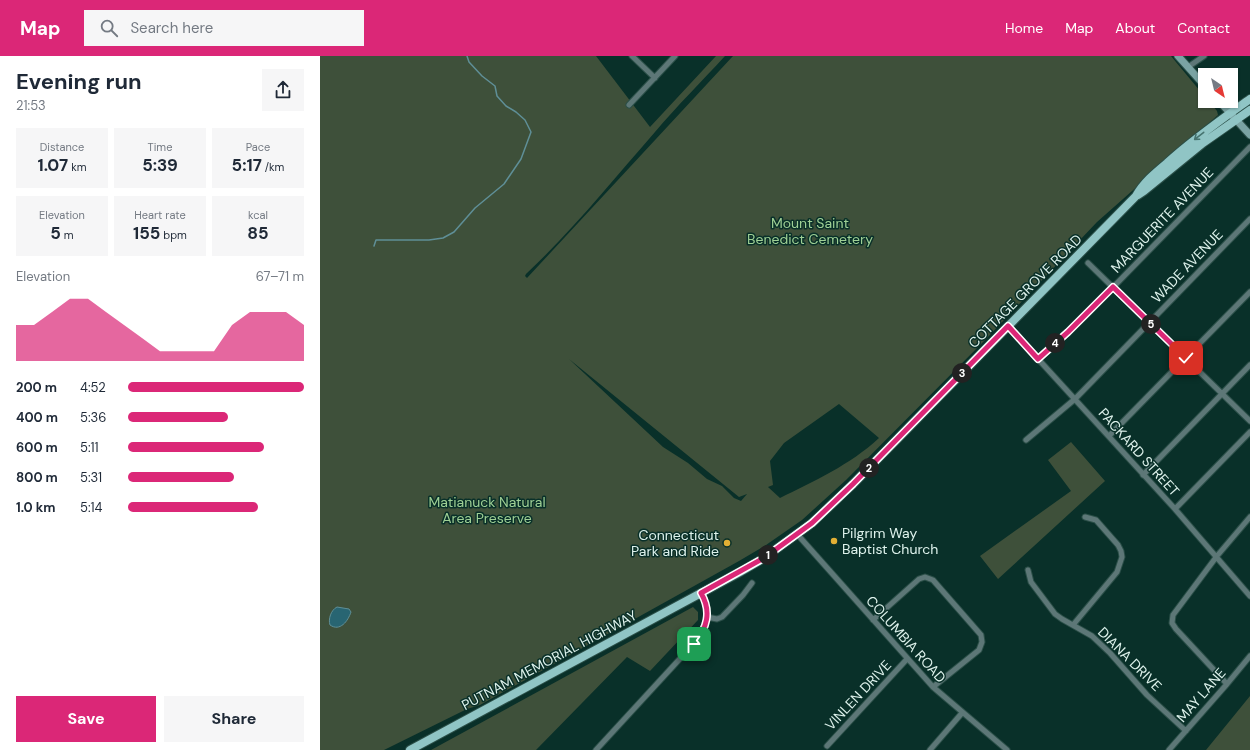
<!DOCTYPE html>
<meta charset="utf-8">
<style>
:root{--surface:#fff;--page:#f6f6f7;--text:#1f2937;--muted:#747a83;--accent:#db2777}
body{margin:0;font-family:"DM Sans",sans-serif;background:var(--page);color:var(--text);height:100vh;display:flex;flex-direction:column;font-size:15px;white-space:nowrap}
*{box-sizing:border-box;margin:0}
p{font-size:13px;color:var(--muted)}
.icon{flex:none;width:22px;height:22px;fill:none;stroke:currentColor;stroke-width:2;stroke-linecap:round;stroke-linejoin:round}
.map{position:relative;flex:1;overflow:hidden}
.drawer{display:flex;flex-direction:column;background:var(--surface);width:320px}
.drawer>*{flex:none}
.needle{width:26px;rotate:145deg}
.buttons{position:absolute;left:878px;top:12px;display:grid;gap:8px}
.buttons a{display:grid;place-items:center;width:40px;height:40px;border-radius:0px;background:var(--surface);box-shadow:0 1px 3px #0004;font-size:20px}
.pin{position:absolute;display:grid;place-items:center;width:34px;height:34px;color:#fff;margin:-17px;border-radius:8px;box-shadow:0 2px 6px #0006}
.km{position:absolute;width:20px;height:20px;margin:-10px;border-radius:50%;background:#222;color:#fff;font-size:11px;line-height:20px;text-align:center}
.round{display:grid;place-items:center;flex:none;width:42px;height:42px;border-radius:0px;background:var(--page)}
.head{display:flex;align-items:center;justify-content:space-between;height:68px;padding:0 16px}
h1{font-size:22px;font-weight:700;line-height:30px}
.metrics{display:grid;grid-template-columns:repeat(3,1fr);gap:6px;height:68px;padding:4px 16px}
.metrics div{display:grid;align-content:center;border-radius:0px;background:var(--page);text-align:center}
.metrics b{font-size:17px;font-weight:700}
.metrics small{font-size:11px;font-weight:400}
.metrics p{font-size:11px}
.chart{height:112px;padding:8px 16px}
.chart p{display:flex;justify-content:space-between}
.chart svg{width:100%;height:72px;margin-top:4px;fill:var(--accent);opacity:.7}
.action{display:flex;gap:8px;margin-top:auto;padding:8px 16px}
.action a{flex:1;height:46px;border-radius:0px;background:var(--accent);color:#fff;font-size:16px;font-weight:700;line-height:46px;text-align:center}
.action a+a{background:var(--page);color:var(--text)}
ul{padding:0 16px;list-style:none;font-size:13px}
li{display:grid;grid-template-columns:64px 48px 1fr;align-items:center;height:30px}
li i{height:10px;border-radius:5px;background:var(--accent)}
header{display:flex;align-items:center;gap:24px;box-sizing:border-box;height:56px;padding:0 20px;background:var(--accent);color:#fff}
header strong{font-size:19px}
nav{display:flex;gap:22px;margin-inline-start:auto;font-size:14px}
.search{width:280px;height:36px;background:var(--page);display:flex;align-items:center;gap:10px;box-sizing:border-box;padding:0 14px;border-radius:0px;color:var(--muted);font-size:15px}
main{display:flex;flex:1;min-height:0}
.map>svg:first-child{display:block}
</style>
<header>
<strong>Map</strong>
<div class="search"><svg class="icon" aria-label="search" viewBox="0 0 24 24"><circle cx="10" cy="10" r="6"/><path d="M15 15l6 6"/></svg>Search here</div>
<nav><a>Home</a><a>Map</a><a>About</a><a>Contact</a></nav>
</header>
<main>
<section class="drawer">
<div class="head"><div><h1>Evening run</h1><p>21:53</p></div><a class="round"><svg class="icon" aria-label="share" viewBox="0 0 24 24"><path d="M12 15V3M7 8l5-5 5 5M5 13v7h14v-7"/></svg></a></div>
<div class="metrics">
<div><p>Distance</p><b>1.07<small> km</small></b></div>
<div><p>Time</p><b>5:39</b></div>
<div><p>Pace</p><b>5:17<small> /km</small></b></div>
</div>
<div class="metrics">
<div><p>Elevation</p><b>5<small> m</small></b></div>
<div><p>Heart rate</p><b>155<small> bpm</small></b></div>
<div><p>kcal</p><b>85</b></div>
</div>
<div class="chart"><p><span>Elevation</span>67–71 m</p>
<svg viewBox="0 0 160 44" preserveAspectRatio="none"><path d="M0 44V22L10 22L20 14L30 6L40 6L50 14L60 22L70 30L80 38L90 38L100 38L110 38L120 22L130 14L140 14L150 14L160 22V44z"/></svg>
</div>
<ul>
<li><b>200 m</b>4:52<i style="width:100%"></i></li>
<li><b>400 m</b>5:36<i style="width:57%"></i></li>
<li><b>600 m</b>5:11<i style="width:77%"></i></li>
<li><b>800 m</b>5:31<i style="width:60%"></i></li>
<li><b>1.0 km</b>5:14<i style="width:74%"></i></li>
</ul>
<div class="action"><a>Save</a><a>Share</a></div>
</section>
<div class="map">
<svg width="930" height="694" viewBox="0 0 930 694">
<rect width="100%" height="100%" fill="#093029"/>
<path fill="#3e503a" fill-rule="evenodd" d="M0 0H276L330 71 396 0H405C382 25 357 50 335 76 293 124 253 174 206 218L205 220 207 222 413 0H851L885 41V45H889L897 55 898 59 777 166 667 282 526 424 482 464 446 489 419 505 160 649 147 653 64 694H0ZM249 303 419 441 427 438 421 445 414 442 402 430 387 423 368 407 343 391ZM519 348 559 382C530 409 494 425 460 442L448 431 453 429 450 405 464 387Z
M751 386 785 425 678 523 660 500 751 435 728 404Z
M373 551 378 556V564L330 615 307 601 216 694H111Z
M930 640V694H886Z"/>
<path fill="#286572" stroke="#5f8f97" d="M17 551 29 553 31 556C28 565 20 576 10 569 8 563 11 554 17 551Z"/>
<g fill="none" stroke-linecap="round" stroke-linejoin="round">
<path stroke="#5f8f97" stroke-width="1.5" d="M54 190 56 184H109L123 182 134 176 155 152 184 128 201 103 211 76 205 64 196 56 186 50 177 40 175 30 162 20 149 6 147 0"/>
<defs>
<path id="street" d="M312 0 335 22
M868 11 884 0
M309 49 355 0
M768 207 930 365
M688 270 855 453 930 540
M718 303 764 261 930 91
M789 380 930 236
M706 384 755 343 930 163
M823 419 930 309
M855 453 930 376
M477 478 613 631 687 694
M708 514 711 526 735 558 742 563 772 580 790 597 827 639 866 675
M387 561 397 563 402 561 423 539 432 527
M553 564 599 523 605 521 613 524 661 579 662 586 659 594 613 631
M753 569 797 516 802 501 801 495 798 489 776 464 765 461
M907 628 856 573 852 567 853 559 897 500 930 461
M507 690 587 603
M276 694 379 582C388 565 390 553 381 537
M610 694 642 657
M849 694 907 628 930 600"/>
<path id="secondary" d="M858 0 885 30
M899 45 930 79"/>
<path id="primary" d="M818 139 824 135 883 87 930 54
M90 694 420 516 444 502 492 467 533 428 816 140C823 127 835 117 847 107 873 83 902 63 930 43"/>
</defs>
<use href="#street" stroke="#2b4f48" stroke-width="7"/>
<use href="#secondary" stroke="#2b4f48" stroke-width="9"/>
<use href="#primary" stroke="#2b4f48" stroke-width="10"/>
<use href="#street" stroke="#5d7777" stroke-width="5"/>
<use href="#secondary" stroke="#7aa3a3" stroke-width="7"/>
<use href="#primary" stroke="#90c5c5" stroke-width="8"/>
</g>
<defs><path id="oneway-shaft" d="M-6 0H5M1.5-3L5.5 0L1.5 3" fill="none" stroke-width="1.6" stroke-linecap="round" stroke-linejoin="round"/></defs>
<use stroke="#46736f" href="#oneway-shaft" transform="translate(879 80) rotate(142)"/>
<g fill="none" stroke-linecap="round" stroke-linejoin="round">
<defs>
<path id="route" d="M374 588C387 572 392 556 381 537L444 502 492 467 533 428 688 270 718 303 748 276 793 231 866 302"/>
</defs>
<use href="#route" stroke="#fff" stroke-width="8"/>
<use href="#route" stroke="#db2777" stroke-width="5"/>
</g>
<g fill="#e2af34" stroke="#093029" stroke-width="1.5">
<circle cx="514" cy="485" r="4"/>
<circle cx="407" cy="487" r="4"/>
</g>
<g text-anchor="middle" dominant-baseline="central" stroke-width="3" stroke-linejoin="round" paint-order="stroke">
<g font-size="14" fill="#def2ec" stroke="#093029">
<text transform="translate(842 164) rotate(-46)">MARGUERITE AVENUE</text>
<text transform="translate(867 210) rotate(-46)">WADE AVENUE</text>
<text transform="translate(705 235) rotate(-45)">COTTAGE GROVE ROAD</text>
<text transform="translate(819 396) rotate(48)">PACKARD STREET</text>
<text transform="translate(586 583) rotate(48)">COLUMBIA ROAD</text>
<text transform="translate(810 603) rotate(45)">DIANA DRIVE</text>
<text transform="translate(229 604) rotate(-28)">PUTNAM MEMORIAL HIGHWAY</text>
<text transform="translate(538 639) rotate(-47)">VINLEN DRIVE</text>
<text transform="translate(881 639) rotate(-49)">MAY LANE</text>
</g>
<g font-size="14" fill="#9fd095" stroke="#093029">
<text x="490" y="167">Mount Saint<tspan x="490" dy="16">Benedict Cemetery</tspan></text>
<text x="167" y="446">Matianuck Natural<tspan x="167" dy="16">Area Preserve</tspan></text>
</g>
<g font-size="14" fill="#def2ec" stroke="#093029" text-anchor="start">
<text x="522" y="477">Pilgrim Way<tspan x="522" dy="16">Baptist Church</tspan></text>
<text x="399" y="479" text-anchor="end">Connecticut<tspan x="399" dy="16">Park and Ride</tspan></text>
</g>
</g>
</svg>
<div class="buttons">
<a><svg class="needle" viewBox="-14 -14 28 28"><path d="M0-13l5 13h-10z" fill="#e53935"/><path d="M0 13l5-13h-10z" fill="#747a83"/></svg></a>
</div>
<div class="pin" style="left:374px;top:588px;background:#1e9e55"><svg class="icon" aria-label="arrive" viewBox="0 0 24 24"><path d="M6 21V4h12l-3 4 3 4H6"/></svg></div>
<div class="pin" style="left:866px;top:302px;background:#d93025"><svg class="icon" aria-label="check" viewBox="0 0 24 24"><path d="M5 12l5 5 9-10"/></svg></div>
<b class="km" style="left:448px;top:499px">1</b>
<b class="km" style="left:549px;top:412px">2</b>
<b class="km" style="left:642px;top:317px">3</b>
<b class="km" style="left:735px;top:287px">4</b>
<b class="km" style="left:831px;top:268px">5</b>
</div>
</main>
